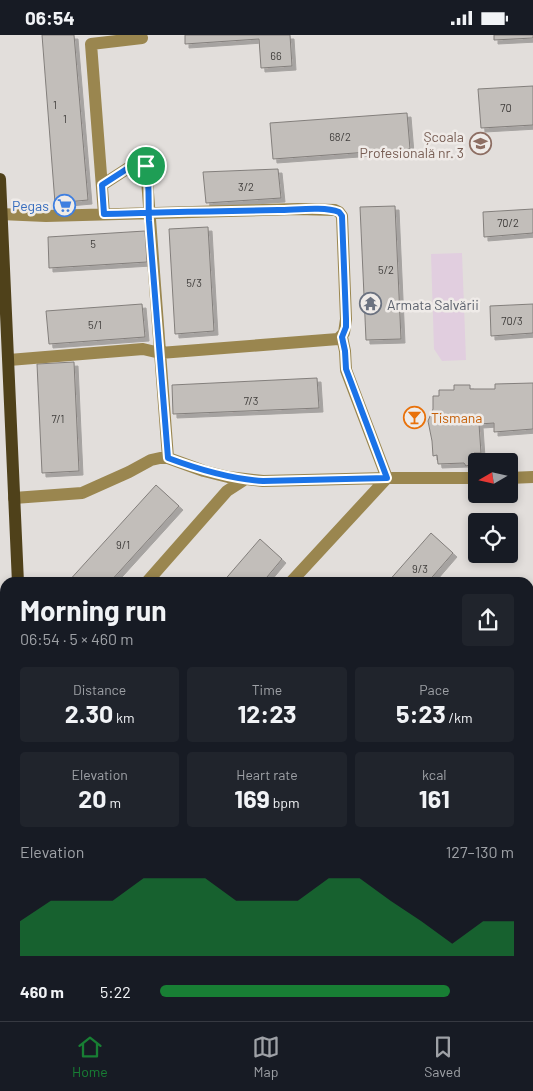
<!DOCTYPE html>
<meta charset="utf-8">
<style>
:root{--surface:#171b24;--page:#20242c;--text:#f1f3f6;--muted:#9ea1a6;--line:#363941;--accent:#187f34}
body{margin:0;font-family:Barlow,sans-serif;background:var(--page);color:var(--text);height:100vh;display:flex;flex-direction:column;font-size:19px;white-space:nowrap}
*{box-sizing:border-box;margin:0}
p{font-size:16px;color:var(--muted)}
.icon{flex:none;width:28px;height:28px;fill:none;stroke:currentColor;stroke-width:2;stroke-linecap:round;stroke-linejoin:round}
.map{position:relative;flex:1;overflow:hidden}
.drawer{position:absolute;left:0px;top:542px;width:534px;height:444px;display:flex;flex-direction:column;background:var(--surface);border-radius:15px 15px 0 0;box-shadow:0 2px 8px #0003}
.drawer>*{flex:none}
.needle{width:32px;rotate:261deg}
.tools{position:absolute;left:468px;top:418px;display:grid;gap:10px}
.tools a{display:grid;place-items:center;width:50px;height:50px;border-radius:5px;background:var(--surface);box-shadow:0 2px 8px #0003;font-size:25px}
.pin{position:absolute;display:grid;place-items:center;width:42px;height:42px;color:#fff;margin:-21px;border:2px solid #fff;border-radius:50%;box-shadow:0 1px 5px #0007}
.round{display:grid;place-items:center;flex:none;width:52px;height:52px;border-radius:5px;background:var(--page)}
.headline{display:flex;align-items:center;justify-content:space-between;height:85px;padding:0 20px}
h1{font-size:28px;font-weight:700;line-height:38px}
.figures{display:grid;grid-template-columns:repeat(3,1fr);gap:8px;height:85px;padding:5px 20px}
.figures div{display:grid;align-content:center;border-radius:5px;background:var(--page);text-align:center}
.figures b{font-size:25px;font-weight:700}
.figures small{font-size:14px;font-weight:400}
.figures p{font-size:14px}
.chart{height:140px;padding:10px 20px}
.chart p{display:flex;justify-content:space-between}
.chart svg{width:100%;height:90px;margin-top:5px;fill:var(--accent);opacity:.7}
ul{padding:0 20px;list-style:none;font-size:16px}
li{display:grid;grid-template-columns:80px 60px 1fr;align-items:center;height:38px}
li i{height:12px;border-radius:6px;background:var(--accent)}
.status{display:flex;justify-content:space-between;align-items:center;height:35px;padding:0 25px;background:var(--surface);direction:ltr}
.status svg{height:14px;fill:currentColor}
.menu{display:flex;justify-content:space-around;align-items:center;height:70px;border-top:1px solid var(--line);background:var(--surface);font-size:14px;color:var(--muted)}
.menu a{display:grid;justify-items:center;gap:2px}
.menu .selected{color:var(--accent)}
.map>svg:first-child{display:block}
</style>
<div class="status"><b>06:54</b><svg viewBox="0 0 49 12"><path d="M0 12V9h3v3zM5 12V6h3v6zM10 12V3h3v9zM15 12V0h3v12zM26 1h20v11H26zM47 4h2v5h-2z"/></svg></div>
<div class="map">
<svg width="533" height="986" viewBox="0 0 533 986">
<defs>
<filter id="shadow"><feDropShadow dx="4" dy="4" stdDeviation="0" flood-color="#0004"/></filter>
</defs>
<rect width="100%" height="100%" fill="#e2dedb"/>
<path fill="#e1cedf" d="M462 218 466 325 442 326 434 314 431 219Z
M529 656H533V733H529Z
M453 981H500L504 984 503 986H453Z"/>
<path fill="#f0ac73" d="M0 881 5 986H0Z"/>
<path fill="#c2beba" stroke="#837f7c" filter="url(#shadow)" d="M42 0H74L88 165 55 168Z
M185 0H290L292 31 261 33 259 4 185 9Z
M494 0H533V3L494 5Z
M533 51V90L481 93 478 54Z
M407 78 410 114 273 124 270 88Z
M278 134 281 163 206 168 203 137Z
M395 171 401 304 366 305 360 172Z
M533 174V198L484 202 483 177Z
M208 192 214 296 175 299 169 194Z
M145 196 147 227 49 233 48 202Z
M142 269 145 302 49 309 46 276Z
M533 269V298L491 301 490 271Z
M74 327 79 436 42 438 37 329Z
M317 343 319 373 173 379 172 350Z
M533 348V394L494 397V388L479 389 481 418H474L473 429 466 431 464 428 438 429 437 420 433 421 432 406 428 386 433 374V361H439V355H454V350H470V354H495V349Z
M156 450 179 471 109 548H67Z
M431 498 453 518 427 548H387Z
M260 504 282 524 262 548H222Z
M529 807H533V868H529Z
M533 894V941H529V895Z
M86 981H113L114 986H86Z
M378 981H435V986H378Z"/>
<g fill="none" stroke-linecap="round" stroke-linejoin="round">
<path stroke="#9a864f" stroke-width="12" d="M102 150 136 128 141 127 146 131 168 423
M0 179 46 181 298 174 335 175 339 177 342 181 346 284 344 298 338 304 160 318 143 314 9 325
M104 179 91 9 142 3
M509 443 533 442
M14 463 82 458 129 437 151 425 160 423H168L204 436 228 442 263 446 387 443H476
M146 548 227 456 244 445
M290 548 387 443 346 335 345 316 342 302
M529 690H533
M529 749H533"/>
<path stroke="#4f411a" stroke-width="12" d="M0 144 18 548
M39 981V986"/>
</g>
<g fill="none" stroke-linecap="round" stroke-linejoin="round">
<defs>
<path id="route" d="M146 131C150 149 148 168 149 186L168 423C200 435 230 444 263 446L387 443 346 334 345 316 342 302 346 292V284L342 181 339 177C324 171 295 175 278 175 220 176 162 177 104 179L102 150 136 128 141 127 146 131"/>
</defs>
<use href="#route" stroke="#fff" stroke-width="10"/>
<use href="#route" stroke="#1a73e8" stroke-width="6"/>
</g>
<defs>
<symbol id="school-ring" viewBox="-11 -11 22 22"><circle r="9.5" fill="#efebe8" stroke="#8d6e63" stroke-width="1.5"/><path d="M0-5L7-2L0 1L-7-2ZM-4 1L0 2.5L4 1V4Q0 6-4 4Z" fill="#8d6e63"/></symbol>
<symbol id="supermarket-ring" viewBox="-11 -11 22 22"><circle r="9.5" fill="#efebe8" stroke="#3f7fe0" stroke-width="1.5"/><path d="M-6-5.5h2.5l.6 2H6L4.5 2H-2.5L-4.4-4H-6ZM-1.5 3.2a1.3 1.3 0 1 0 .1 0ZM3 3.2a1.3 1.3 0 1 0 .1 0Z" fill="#3f7fe0"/></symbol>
<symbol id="temple-ring" viewBox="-11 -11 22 22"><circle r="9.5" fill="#efebe8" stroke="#6b7280" stroke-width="1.5"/><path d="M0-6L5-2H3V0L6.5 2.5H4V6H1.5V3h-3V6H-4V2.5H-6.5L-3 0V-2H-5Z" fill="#6b7280"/></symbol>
<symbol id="bar-ring" viewBox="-11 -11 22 22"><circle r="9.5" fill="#efebe8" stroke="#e8710a" stroke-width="1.5"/><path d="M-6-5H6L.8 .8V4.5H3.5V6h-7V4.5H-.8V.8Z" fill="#e8710a"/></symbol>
</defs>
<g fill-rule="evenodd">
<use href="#school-ring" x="468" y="96" width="25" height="25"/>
<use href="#supermarket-ring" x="52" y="158" width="25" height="25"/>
<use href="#temple-ring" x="358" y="256" width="25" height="25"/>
<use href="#bar-ring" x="402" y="370" width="25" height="25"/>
</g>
<g text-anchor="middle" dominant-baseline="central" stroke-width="5" stroke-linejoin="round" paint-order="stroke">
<g font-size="11" fill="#403e3c">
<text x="276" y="20">66</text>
<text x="55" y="69">1</text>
<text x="506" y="72">70</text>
<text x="65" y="83">1</text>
<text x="340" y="101">68/2</text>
<text x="246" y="151">3/2</text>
<text x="508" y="187">70/2</text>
<text x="93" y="208">5</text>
<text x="386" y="234">5/2</text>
<text x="194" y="247">5/3</text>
<text x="512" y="285">70/3</text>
<text x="95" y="289">5/1</text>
<text x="251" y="365">7/3</text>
<text x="58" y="383">7/1</text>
<text x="123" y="509">9/1</text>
<text x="420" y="533">9/3</text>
</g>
<g font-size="14" fill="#785e54" stroke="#efebe8" text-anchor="end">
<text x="464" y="101">Școala<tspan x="464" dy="16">Profesională nr. 3</tspan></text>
</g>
<g font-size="14" fill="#366cbe" stroke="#efebe8" text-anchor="end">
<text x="49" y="170">Pegas</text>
</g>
<g font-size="14" fill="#5b616d" stroke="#efebe8" text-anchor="start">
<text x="387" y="269">Armata Salvării</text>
</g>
<g font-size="14" fill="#c56008" stroke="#efebe8" text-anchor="start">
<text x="431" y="382">Tismana</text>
</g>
</g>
</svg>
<div class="tools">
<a><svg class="needle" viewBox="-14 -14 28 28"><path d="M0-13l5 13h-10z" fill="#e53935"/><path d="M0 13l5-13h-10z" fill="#9ea1a6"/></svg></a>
<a><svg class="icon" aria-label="locate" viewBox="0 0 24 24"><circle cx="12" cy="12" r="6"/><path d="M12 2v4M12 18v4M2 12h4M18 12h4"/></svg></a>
</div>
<div class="pin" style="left:146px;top:131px;background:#1e9e55"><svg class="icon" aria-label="arrive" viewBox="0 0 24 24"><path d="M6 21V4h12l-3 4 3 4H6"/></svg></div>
<section class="drawer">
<div class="headline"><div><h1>Morning run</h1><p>06:54 · 5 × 460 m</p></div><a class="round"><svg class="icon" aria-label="share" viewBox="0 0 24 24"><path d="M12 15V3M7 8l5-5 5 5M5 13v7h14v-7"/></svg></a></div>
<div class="figures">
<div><p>Distance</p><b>2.30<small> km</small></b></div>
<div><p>Time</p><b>12:23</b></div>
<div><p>Pace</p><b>5:23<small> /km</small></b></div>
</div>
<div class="figures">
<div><p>Elevation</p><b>20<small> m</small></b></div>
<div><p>Heart rate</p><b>169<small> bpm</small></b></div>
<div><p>kcal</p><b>161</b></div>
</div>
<div class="chart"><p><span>Elevation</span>127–130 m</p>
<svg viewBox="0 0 160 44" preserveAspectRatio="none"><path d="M0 44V27L10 17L20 17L30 17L40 6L50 6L60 6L70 17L80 17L90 17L100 6L110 6L120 17L130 27L140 38L150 27L160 27V44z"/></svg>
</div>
<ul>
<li><b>460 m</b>5:22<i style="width:82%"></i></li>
</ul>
</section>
</div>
<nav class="menu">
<a class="selected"><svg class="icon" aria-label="home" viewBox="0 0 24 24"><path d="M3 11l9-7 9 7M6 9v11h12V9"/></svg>Home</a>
<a><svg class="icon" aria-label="map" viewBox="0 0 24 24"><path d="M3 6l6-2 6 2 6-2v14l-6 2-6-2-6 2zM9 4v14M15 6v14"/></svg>Map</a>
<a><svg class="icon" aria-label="saved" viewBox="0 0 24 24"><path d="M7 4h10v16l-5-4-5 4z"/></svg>Saved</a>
</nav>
